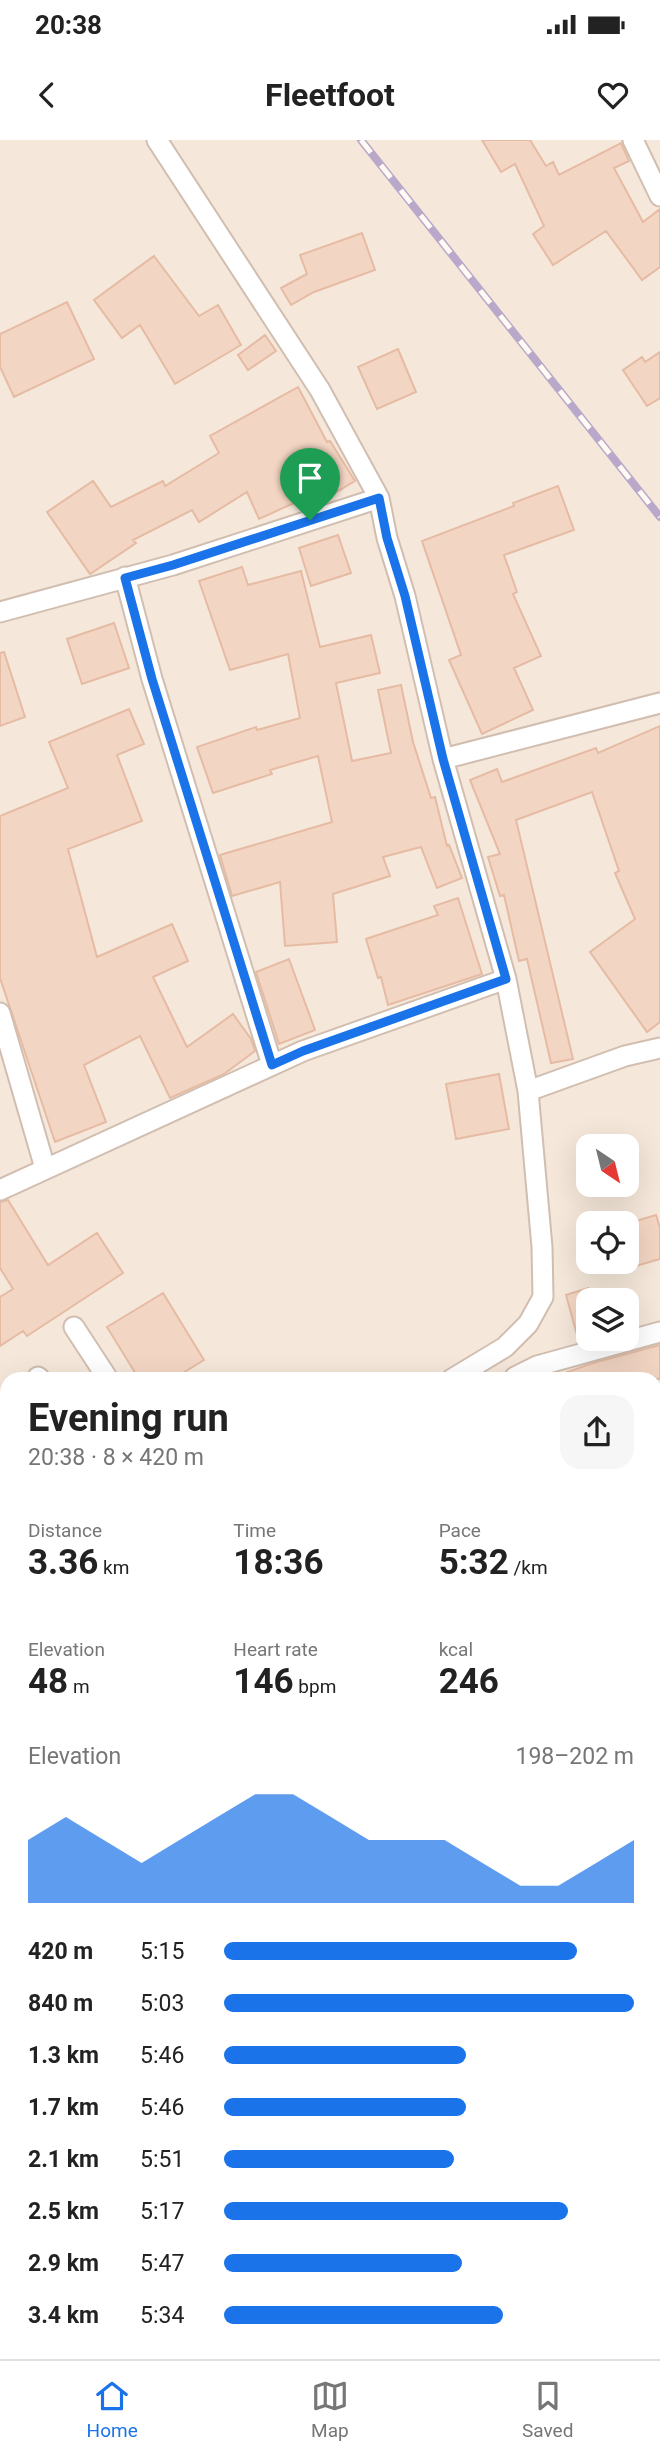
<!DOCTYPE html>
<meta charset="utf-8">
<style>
:root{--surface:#fff;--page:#f6f6f6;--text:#222;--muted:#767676;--line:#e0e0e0;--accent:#1a73e8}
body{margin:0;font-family:Roboto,sans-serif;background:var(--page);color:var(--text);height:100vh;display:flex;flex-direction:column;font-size:26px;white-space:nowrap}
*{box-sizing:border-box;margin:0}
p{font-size:23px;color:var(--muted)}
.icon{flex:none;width:38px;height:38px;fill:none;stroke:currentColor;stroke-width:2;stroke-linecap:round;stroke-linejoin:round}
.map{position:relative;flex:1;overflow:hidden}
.panel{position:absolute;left:0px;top:1232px;width:662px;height:987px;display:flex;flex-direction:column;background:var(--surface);border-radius:21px 21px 0 0;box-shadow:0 7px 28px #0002}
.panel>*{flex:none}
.needle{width:46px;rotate:145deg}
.controls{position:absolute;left:576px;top:994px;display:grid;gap:14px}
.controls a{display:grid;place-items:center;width:63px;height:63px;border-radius:14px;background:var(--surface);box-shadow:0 7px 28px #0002;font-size:35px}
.pin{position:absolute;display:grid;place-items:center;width:60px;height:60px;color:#fff;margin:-72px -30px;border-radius:50% 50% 50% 0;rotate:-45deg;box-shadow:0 0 7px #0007}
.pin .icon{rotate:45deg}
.round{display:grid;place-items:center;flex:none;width:74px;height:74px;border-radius:21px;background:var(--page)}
.headline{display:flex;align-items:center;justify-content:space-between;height:119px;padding:0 28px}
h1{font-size:38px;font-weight:700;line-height:52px}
.stats{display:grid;grid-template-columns:repeat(3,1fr);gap:10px;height:119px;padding:7px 28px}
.stats div{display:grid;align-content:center}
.stats b{font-size:35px;font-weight:700}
.stats small{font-size:19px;font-weight:400}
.stats p{font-size:19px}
.chart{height:196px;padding:14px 28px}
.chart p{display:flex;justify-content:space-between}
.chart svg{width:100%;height:126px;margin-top:7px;fill:var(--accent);opacity:.7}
ul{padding:0 28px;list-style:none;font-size:23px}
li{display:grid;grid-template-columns:112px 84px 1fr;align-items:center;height:52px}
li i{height:18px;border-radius:9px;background:var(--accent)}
.status{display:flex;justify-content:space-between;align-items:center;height:49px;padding:0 35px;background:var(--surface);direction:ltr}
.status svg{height:19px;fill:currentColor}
header{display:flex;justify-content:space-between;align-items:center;height:91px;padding:0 28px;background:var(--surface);font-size:32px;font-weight:700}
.menu{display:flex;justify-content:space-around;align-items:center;height:98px;border-top:2px solid var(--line);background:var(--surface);font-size:19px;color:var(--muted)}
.menu a{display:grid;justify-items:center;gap:4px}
.menu .selected{color:var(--accent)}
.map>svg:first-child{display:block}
</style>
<div class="status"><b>20:38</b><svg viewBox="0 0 49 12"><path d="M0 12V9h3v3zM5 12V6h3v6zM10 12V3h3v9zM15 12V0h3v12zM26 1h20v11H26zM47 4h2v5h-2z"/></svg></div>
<header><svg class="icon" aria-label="back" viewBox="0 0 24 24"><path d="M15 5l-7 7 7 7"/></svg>Fleetfoot<svg class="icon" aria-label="heart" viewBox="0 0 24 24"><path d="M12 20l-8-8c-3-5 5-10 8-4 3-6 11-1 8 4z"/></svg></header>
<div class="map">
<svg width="660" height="2219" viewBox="0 0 660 2219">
<rect width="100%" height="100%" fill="#fdf6ec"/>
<path fill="#f5e8da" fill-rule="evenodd" d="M0 0H660V2219H0ZM588 1006H626V1045H588ZM588 1083H626V1122H588ZM588 1160H626V1199H588ZM7 1239H654V2212H7Z"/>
<path fill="#f3d5c3" stroke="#e6bba3" stroke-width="2" d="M482 0H530L546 26 553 22 559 35 621 3 629 21 614 28 643 82 660 69V127L642 140 606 91 553 125 533 94 544 86 515 24 501 32Z
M362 93 375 130 314 152 291 165 281 148 307 134 300 115Z
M154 116 199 176 218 165 241 205 175 244 140 185 122 198 94 160Z
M67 162 94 219 14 257 0 227V194Z
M265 195 276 211 248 230 238 215Z
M398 209 416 252 377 269 358 227Z
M660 212V258L647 266 623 230 642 217 645 222Z
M298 247 327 302 330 301 355 341 333 354 329 347 259 379 247 352 199 382 192 370 133 400 136 403 90 434 47 372 93 341 111 367 163 341 165 346 219 313 210 296Z
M558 346 574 390 504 415 517 452 513 454 541 516 514 528 533 570 482 594 449 520 461 515 422 401 514 366 513 363Z
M338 395 351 433 311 446 299 408Z
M242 427 248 445 301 431 320 507 371 495 380 533 336 543 352 621 391 613 378 550 401 545 413 602 431 658 435 657 447 706 449 705 462 738 437 748 421 707 383 717 390 736 333 754 337 802 285 806 280 742 232 756 220 715 332 682 318 616 270 630 272 634 213 653 197 607 256 587 257 590 300 578 288 514 230 530 199 441Z
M114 483 129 528 82 544 67 499Z
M4 512 25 577 0 586V513Z
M129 569 144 604 117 615 142 681 68 709 97 817 172 784 188 821 153 837 187 907 233 874 251 899 255 911 224 934 170 958 140 896 84 925 106 982 55 1002 0 838V676L68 648 49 602Z
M660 586V882L647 892 590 812 635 779 615 733 619 731 592 652 516 680 573 919 551 923 527 819 519 821 504 755 500 756 488 717 500 714 470 640 497 629 502 642 596 608 598 613Z
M458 758 482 834 388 865 381 837 378 838 366 799 438 775 434 766Z
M289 819 315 890 279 904 256 832Z
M499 934 509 989 456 999 446 944Z
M8 1060 48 1125 97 1093 123 1133 27 1196 23 1191 0 1206V1157L13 1149 0 1128V1062Z
M656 1075 660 1088V1119L626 1129V1084Z
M588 1148V1199L579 1202 566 1155Z
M163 1153 204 1220 173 1239H139L107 1187Z
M660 1205V1239H557L556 1236 593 1223Z"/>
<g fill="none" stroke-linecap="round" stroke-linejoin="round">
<defs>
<path id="minor" d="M157 0 320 250 379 358 387 398 405 456 443 619 506 839 528 951 542 1107 543 1157 528 1184 505 1207 452 1239
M633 0 660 56
M125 437 152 539 272 925
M0 472 173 425 379 358
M443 619 660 563
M0 873 45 1028
M528 951 625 916 660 908
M0 1050 303 911 506 839
M74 1187 108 1239
M38 1237 40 1239
M515 1237 537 1226 660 1192
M654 1339 660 1337
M0 1389 7 1402
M0 1581 7 1577
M654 1595 660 1594
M654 1790 660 1789
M654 1888 660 1907
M0 1975H7
M654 2176 660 2174
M378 2212 379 2219
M518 2219 541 2212"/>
</defs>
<use href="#minor" stroke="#d1beb0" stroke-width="23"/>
<use href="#minor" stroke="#fff" stroke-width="19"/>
<defs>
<path id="rail" d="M361 0 660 377"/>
</defs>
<use href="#rail" stroke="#b9a8c9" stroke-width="8"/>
<use href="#rail" stroke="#fffaf3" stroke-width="5" stroke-dasharray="16" stroke-linecap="butt"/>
</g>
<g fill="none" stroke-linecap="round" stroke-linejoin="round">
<defs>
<path id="route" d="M379 358 387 398 405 456 443 619 506 839 303 911 272 925 152 539 125 438 173 425Z"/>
</defs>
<use href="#route" stroke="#fff" stroke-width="14"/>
<use href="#route" stroke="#1a73e8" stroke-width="9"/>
</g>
</svg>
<div class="controls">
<a><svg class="needle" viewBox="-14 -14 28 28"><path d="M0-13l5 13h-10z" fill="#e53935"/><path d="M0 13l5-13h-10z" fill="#767676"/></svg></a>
<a><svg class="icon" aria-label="locate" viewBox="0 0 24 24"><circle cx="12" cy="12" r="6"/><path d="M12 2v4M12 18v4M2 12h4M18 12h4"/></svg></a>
<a><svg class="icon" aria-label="layers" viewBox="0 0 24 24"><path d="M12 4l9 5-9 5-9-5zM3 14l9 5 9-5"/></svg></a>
</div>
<div class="pin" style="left:310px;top:380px;background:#1e9e55"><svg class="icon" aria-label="arrive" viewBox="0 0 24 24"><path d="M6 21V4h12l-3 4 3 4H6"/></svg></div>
<section class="panel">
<div class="headline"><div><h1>Evening run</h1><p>20:38 · 8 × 420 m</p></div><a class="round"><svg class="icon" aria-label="share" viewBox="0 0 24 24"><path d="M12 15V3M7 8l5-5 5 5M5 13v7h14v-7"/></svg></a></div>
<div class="stats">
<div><p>Distance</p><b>3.36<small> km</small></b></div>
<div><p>Time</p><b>18:36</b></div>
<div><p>Pace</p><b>5:32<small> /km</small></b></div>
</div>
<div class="stats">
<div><p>Elevation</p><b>48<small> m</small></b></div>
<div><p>Heart rate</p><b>146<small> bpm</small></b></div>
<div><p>kcal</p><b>246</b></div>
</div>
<div class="chart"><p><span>Elevation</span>198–202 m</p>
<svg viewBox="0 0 160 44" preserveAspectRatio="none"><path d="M0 44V22L10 14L20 22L30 30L40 22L50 14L60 6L70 6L80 14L90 22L100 22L110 22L120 30L130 38L140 38L150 30L160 22V44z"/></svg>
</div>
<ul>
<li><b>420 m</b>5:15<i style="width:86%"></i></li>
<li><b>840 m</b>5:03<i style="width:100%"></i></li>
<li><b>1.3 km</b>5:46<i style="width:59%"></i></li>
<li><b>1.7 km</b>5:46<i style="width:59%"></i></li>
<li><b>2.1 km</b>5:51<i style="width:56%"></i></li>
<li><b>2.5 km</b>5:17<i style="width:84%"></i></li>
<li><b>2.9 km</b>5:47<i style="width:58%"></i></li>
<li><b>3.4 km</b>5:34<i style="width:68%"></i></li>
</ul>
</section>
</div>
<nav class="menu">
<a class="selected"><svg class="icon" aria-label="home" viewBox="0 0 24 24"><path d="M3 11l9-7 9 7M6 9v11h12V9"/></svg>Home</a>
<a><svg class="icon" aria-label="map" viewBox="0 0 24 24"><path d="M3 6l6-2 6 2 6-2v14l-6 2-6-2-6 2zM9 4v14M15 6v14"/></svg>Map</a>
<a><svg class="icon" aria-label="saved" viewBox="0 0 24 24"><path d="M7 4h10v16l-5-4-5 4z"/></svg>Saved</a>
</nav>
